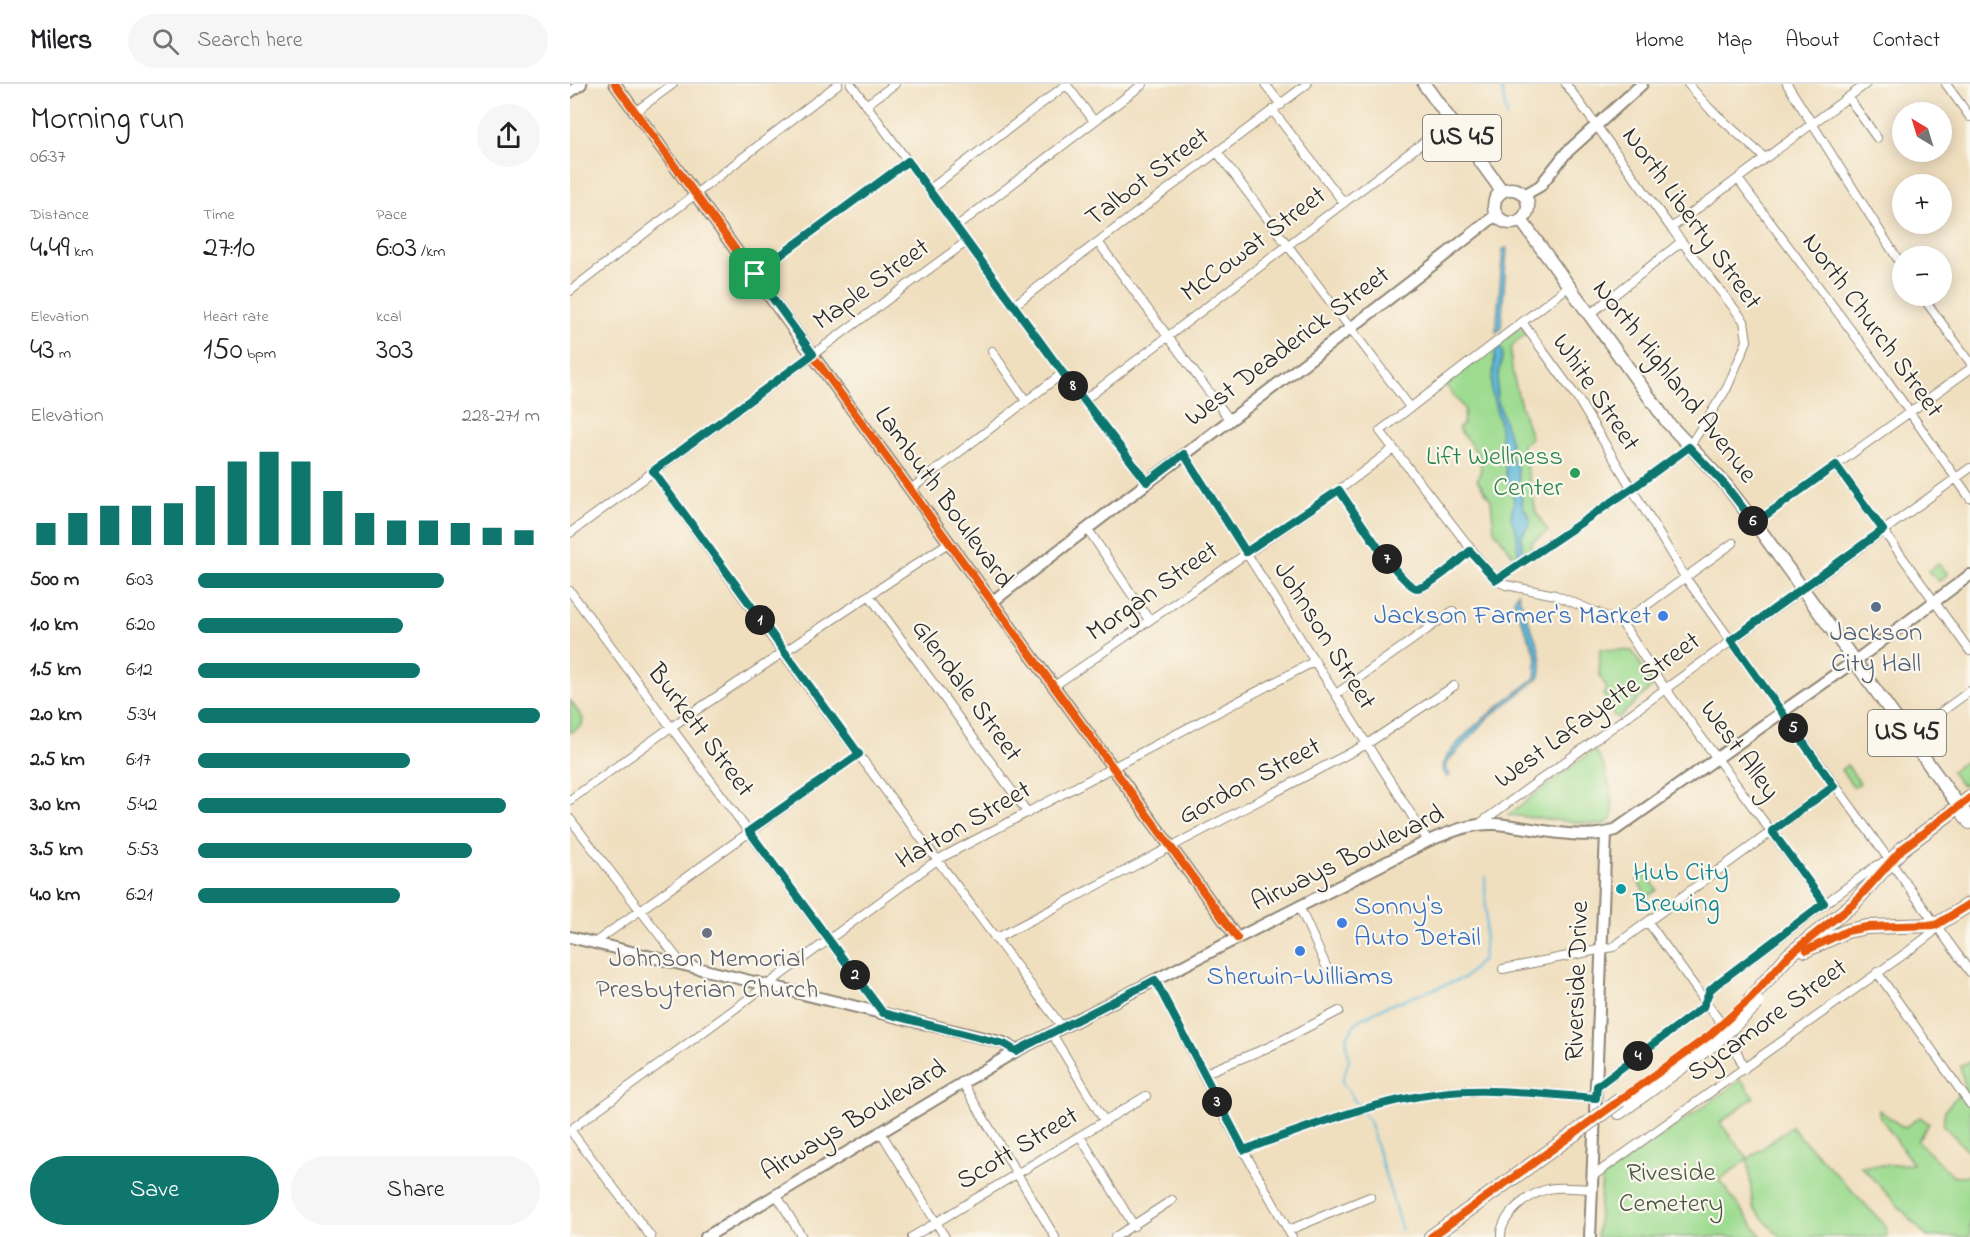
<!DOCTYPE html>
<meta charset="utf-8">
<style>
:root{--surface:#fff;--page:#f6f6f6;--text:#202124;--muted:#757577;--line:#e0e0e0;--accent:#0f766e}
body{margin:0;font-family:"Indie Flower",sans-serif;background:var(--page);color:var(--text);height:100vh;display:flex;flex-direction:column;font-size:22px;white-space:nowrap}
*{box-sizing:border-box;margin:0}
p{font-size:20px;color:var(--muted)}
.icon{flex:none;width:33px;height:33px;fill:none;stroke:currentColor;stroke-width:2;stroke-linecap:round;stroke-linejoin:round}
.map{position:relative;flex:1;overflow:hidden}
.side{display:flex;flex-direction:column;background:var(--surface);width:570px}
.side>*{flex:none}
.needle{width:39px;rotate:322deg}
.controls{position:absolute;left:1322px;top:18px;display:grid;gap:12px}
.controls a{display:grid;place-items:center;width:60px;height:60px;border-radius:50%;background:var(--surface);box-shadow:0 3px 15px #0003;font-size:30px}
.pin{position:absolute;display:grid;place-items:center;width:51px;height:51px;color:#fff;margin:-26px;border-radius:12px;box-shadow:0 3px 9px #0006}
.km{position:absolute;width:30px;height:30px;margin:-15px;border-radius:50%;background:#222;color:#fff;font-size:16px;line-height:30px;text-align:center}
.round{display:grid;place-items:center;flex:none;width:63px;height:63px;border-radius:32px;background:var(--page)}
.overview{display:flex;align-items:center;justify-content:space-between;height:102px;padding:0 30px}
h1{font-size:33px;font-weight:600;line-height:45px}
.metrics{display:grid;grid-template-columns:repeat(3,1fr);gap:9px;height:102px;padding:6px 30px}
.metrics div{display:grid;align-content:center}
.metrics b{font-size:30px;font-weight:600}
.metrics small{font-size:16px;font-weight:400}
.metrics p{font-size:16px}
.chart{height:168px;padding:12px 30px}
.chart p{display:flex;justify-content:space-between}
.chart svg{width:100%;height:108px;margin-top:6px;stroke:var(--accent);stroke-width:6}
.cta{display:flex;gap:12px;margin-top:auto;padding:12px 30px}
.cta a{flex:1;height:69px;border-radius:36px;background:var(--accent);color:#fff;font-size:24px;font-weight:600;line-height:69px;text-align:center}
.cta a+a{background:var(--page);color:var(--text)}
ul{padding:0 30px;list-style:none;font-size:20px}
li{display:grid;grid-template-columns:96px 72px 1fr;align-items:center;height:45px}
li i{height:15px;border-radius:8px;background:var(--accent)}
header{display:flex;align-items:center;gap:36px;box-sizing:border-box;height:84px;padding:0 30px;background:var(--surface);border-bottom:2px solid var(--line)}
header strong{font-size:28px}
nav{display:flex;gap:33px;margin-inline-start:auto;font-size:21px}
.search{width:420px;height:54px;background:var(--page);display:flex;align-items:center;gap:15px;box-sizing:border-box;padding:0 21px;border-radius:33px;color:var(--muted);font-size:22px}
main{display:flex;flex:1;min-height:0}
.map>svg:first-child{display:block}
</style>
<header>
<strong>Milers</strong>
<div class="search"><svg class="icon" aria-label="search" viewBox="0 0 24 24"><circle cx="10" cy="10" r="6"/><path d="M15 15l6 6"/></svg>Search here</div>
<nav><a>Home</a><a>Map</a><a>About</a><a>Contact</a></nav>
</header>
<main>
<section class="side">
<div class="overview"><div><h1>Morning run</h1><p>06:37</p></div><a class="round"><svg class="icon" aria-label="share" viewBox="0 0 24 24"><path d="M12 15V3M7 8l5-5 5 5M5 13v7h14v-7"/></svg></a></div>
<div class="metrics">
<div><p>Distance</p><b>4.49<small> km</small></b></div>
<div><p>Time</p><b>27:10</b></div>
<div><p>Pace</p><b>6:03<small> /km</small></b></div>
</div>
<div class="metrics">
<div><p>Elevation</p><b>43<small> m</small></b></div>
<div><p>Heart rate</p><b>150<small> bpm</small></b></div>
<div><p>kcal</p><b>303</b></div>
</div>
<div class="chart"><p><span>Elevation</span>228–271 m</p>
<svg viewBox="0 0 160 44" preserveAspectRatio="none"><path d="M5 44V35M15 44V31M25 44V28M35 44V28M45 44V27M55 44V20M65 44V10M75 44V6M85 44V10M95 44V22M105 44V31M115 44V34M125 44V34M135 44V35M145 44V37M155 44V38"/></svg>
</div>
<ul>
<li><b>500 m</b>6:03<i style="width:72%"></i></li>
<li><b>1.0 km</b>6:20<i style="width:60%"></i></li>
<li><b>1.5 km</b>6:12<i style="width:65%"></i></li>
<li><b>2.0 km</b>5:34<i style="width:100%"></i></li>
<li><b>2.5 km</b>6:17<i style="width:62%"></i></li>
<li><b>3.0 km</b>5:42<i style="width:90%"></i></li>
<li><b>3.5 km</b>5:53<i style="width:80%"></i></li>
<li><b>4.0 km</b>6:21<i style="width:59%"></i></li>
</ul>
<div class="cta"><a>Save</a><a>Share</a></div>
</section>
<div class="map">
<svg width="1400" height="1153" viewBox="0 0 1400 1153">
<rect width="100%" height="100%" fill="#fbf7ec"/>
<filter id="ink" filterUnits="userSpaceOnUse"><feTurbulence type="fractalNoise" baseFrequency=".0167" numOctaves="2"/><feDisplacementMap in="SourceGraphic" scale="12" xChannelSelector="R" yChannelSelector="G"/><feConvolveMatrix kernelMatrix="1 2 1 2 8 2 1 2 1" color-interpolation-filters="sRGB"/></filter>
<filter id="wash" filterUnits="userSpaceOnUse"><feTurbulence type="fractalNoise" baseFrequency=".008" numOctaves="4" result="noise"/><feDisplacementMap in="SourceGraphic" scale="24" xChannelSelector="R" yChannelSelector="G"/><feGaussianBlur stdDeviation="1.35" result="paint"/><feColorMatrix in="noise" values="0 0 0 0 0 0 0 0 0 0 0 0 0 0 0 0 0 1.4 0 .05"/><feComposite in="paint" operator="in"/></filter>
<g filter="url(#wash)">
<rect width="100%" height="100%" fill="#f0dfbf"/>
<path fill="#9ddb90" stroke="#64835e" stroke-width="1.5" d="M947 245H952L956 250C951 254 944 258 942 263 935 277 956 338 961 354L952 361 966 428 978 447 962 458 961 466 947 476 924 446 921 416 907 396C919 376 900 361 888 344L893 340 895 326 875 300Z
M1368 480 1378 490 1369 497 1358 487Z
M1030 565 1062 567 1084 601 1048 634 1044 632 1033 610 1037 605 1029 590Z
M0 616 13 635 12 641 0 649Z
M1024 666C1037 680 1044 716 1042 735L1033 741 938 731Z
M1400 674V698L1392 702 1381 688Z
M1277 681 1290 699 1284 703 1271 686Z
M1077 789 1087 806 1077 813 1067 796Z
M1400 977V1067L1399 1068 1373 1041 1375 1026 1395 1003 1390 982Z
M1171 996 1184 1013 1150 1039 1178 1075 1221 1043 1316 1142 1317 1153H1210L1183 1124 1178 1075 1149 1096 1192 1153H1027L1032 1094Z
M1309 1026 1334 1044 1350 1033 1359 1040 1347 1057 1384 1093 1400 1092V1153H1357L1291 1082 1343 1080 1309 1031Z"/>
<path fill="#5ebadc" stroke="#447284" stroke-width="1.5" d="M937 164 931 245 926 248 933 165Z
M930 261 933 269 927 298V314L941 359 939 371 947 383 953 423 960 434V439L951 453 953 470 948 473 947 450 941 434 944 415 937 396 929 337 921 306 926 263Z
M948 508C955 539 976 562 970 593L917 635 877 678 875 683 880 691 877 693 872 685C876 658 943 612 965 594L967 573 946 524 944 516Z"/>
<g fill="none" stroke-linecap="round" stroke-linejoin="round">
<path stroke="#5ebadc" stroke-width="2" d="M931 0 937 34
M789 1023 772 998 779 976 776 954 787 937 812 924 894 894 913 875 916 837 915 792
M792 1028 799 1037 832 1146"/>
</g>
</g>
<g filter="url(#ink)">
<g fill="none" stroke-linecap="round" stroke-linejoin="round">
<defs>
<path id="street" d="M281 0 493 289 577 398
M496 0 524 37
M695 0 711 21
M1118 0 1139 24 1195 74
M1217 0 1332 182
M1376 0 1400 33
M1278 13 1307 54
M296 21 325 0
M703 27 774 119
M65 28 103 0
M647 68 840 323
M1168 95 1298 269 1400 414
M359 106 497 0
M386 143 573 0
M1101 144 1296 0
M528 158 659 335
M185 190 338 77
M998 203 810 347 925 496 936 501 985 511 1052 539
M0 207 268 0
M1352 212 1400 278
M443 222 737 0
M1019 231 1111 158
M952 238 1008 315 1115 493 1400 888
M422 267 456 317
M513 317 880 38
M614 370 858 757
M1266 381 1400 567
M83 387 212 568 492 943
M341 405 493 289
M769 406C780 422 832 503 847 504 860 504 889 476 900 467
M1185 439 1400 285
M517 444 579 536
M0 449 396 158
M925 496 1067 401 1119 363 1157 304 1177 257 1174 237 1101 144 996 0
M0 507 313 929
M299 511 458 729
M1052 539 1089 596 1254 819
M1052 539 1163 459
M484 602 769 406 823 365
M766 610 883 527
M1338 652 1400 607
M0 716 101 643 378 459
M0 735 111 879
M909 740 1400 384
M729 822 757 884
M1078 838 1161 953 1174 985
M425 855 797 660 884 602
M24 859 289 670
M933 885 1043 863 1264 702
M1307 888 1400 1020
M585 896 651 1026 722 1153
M481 948 535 1038
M633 990 699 963 769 927
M392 998 485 1153
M1027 1002 1133 923 1140 906 1148 899 1307 781 1318 777
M0 1046 367 776 745 577
M0 1046 81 1153
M310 1047 375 1153
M510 1052 564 1142
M674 1066C739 1043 802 1017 871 1009 922 1003 976 1011 1026 1014
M1023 1092 1340 866 1362 849 1366 841
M206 1110 232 1153
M719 1146 800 1113
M342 1153 576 1012
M545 1153 602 1116
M931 1153C930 1132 958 1110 978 1105 992 1102 1008 1105 1022 1105"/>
<path id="secondary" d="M45 0 667 854
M0 8 11 0
M954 111 970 102 996 69 1072 0
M422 518C589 388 760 263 926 131
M0 853 434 959 446 967
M136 1153 446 967 858 757C880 748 901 739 925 740 960 742 1013 759 1045 746L1293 571 1400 491
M1020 1153 1036 749"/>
<path id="primary" d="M854 0 932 107
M924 122a17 17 0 1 1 34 0a17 17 0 1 1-34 0Z
M951 136 1098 339 1156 401 1185 439 1389 722"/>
<path id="highway" d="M1389 722 1400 738
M1236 866 1277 847 1297 843 1366 841 1400 820
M1181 914 1219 871 1283 820 1332 765 1400 714
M1049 1028 1145 958
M861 1153 1008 1047"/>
</defs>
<use href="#street" stroke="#8e8575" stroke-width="10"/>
<use href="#secondary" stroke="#8e8575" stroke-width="14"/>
<use href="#primary" stroke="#8e8575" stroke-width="15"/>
<use href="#highway" stroke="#8e8575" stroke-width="16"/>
<use href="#street" stroke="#fff" stroke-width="8"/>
<use href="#secondary" stroke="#fff" stroke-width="10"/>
<use href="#primary" stroke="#fff" stroke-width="12"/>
<use href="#highway" stroke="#fff" stroke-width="14"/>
<defs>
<path id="highway-bridge" d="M1145 958 1187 919
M1008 1047 1050 1016"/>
</defs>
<use href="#highway-bridge" stroke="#8e8575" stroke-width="16" stroke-linecap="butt"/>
<use href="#highway-bridge" stroke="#fff" stroke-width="14"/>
<defs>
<path id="cycleway" d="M45 0 667 854
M1237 866 1277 847 1297 843 1366 841 1400 820
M861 1153 1140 951 1181 914 1219 871 1283 820 1332 765 1400 714"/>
</defs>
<use href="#cycleway" stroke="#fbf7ec" stroke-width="11"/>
<use href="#cycleway" stroke="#e8590c" stroke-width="8"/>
</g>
</g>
<g fill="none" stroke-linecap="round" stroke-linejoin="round" filter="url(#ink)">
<defs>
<path id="route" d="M338 77 493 289 577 398 614 370 676 468 769 406C780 422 832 504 847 504 859 504 890 476 900 467L926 496 1067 401 1119 363 1155 401 1185 439 1266 381 1313 446 1161 556 1264 702 1202 747 1254 819 1148 899 1140 906 1133 923 1027 1002 1026 1014C976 1011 922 1003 871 1009 802 1017 739 1043 674 1066L585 896 446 967 434 960 313 929 179 747 289 670 83 387 243 270 185 190Z"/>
</defs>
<use href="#route" stroke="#fff" stroke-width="12"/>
<use href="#route" stroke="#0f766e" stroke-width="8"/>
</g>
<circle fill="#2e9e5b" stroke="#fbf7ec" stroke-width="2" cx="1005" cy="389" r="6"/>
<circle fill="#5c6f8a" stroke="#fbf7ec" stroke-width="2" cx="1306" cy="523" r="6"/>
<g fill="#3f7fe0" stroke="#fbf7ec" stroke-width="2">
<circle cx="1093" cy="532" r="6"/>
<circle cx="772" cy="839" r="6"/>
<circle cx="730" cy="867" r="6"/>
</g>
<circle fill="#0f9aa8" stroke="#fbf7ec" stroke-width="2" cx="1051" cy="805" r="6"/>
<circle fill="#6b7280" stroke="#fbf7ec" stroke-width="2" cx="137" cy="849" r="6"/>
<g text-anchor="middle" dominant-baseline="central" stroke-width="4.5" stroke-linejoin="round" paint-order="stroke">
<g fill="#fbf7ec" stroke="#696865" stroke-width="1.5">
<rect x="853" y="31" width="78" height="46" rx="4.5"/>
<rect x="1298" y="626" width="78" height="46" rx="4.5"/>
</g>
<g font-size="26" font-weight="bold" fill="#2b2b2b">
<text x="892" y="54">US 45</text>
<text x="1337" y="649">US 45</text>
</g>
<g font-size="27" fill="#2b2b2b" stroke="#fbf7ec">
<text transform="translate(578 94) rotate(-37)">Talbot Street</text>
<text transform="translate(1121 135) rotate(54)">North Liberty Street</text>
<text transform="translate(684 161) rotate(-37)">McCowat Street</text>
<text transform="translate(302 201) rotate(-36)">Maple Street</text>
<text transform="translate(1302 242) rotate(54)">North Church Street</text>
<text transform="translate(718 263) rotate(-37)">West Deaderick Street</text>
<text transform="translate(1104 298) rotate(52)">North Highland Avenue</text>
<text transform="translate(1025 309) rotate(56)">White Street</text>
<text transform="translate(373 414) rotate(54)">Lambuth Boulevard</text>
<text transform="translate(583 508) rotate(-35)">Morgan Street</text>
<text transform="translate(754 552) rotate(58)">Johnson Street</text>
<text transform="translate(396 607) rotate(54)">Glendale Street</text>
<text transform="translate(1028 627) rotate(-36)">West Lafayette Street</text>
<text transform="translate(130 647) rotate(53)">Burkett Street</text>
<text transform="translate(1169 667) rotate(54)">West Alley</text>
<text transform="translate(680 698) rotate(-28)">Gordon Street</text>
<text transform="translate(394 742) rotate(-30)">Hatton Street</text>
<text transform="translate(778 775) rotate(-26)">Airways Boulevard</text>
<text transform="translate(1008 897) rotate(-88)">Riverside Drive</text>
<text transform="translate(1198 937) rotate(-36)">Sycamore Street</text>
<text transform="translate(284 1037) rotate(-31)">Airways Boulevard</text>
<text transform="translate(448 1065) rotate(-31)">Scott Street</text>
</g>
<g font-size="27" fill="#27864d" stroke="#fbf7ec" text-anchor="end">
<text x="993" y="373">Lift Wellness<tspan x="993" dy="31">Center</tspan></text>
</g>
<g font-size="27" fill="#366cbe" stroke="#fbf7ec" text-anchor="end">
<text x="1081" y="532">Jackson Farmer's Market</text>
<text x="784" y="823" text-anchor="start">Sonny's<tspan x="784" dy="31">Auto Detail</tspan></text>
<text x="730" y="893" text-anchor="middle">Sherwin-Williams</text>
</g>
<g font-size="27" fill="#4e5e75" stroke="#fbf7ec">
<text x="1306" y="549">Jackson<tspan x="1306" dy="31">City Hall</tspan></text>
</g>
<g font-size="27" fill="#0d838f" stroke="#fbf7ec" text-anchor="start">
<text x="1063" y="789">Hub City<tspan x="1063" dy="31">Brewing</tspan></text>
</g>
<g font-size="27" fill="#5b616d" stroke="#fbf7ec">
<text x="137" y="875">Johnson Memorial<tspan x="137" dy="31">Presbyterian Church</tspan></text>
</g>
<g font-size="27" fill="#485744" stroke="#fbf7ec">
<text x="1101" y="1089">Riveside<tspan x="1101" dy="31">Cemetery</tspan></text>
</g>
</g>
</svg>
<div class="controls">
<a><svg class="needle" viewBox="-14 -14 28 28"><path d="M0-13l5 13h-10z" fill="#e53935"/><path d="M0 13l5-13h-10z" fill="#757577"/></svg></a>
<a>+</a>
<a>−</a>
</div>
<div class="pin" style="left:185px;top:190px;background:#1e9e55"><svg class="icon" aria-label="arrive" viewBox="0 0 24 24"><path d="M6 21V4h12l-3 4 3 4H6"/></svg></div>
<b class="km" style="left:190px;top:536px">1</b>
<b class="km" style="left:285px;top:891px">2</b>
<b class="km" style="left:647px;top:1018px">3</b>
<b class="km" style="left:1068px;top:972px">4</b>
<b class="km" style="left:1223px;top:644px">5</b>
<b class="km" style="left:1183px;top:437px">6</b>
<b class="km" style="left:817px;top:475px">7</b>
<b class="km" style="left:503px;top:302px">8</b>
</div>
</main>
